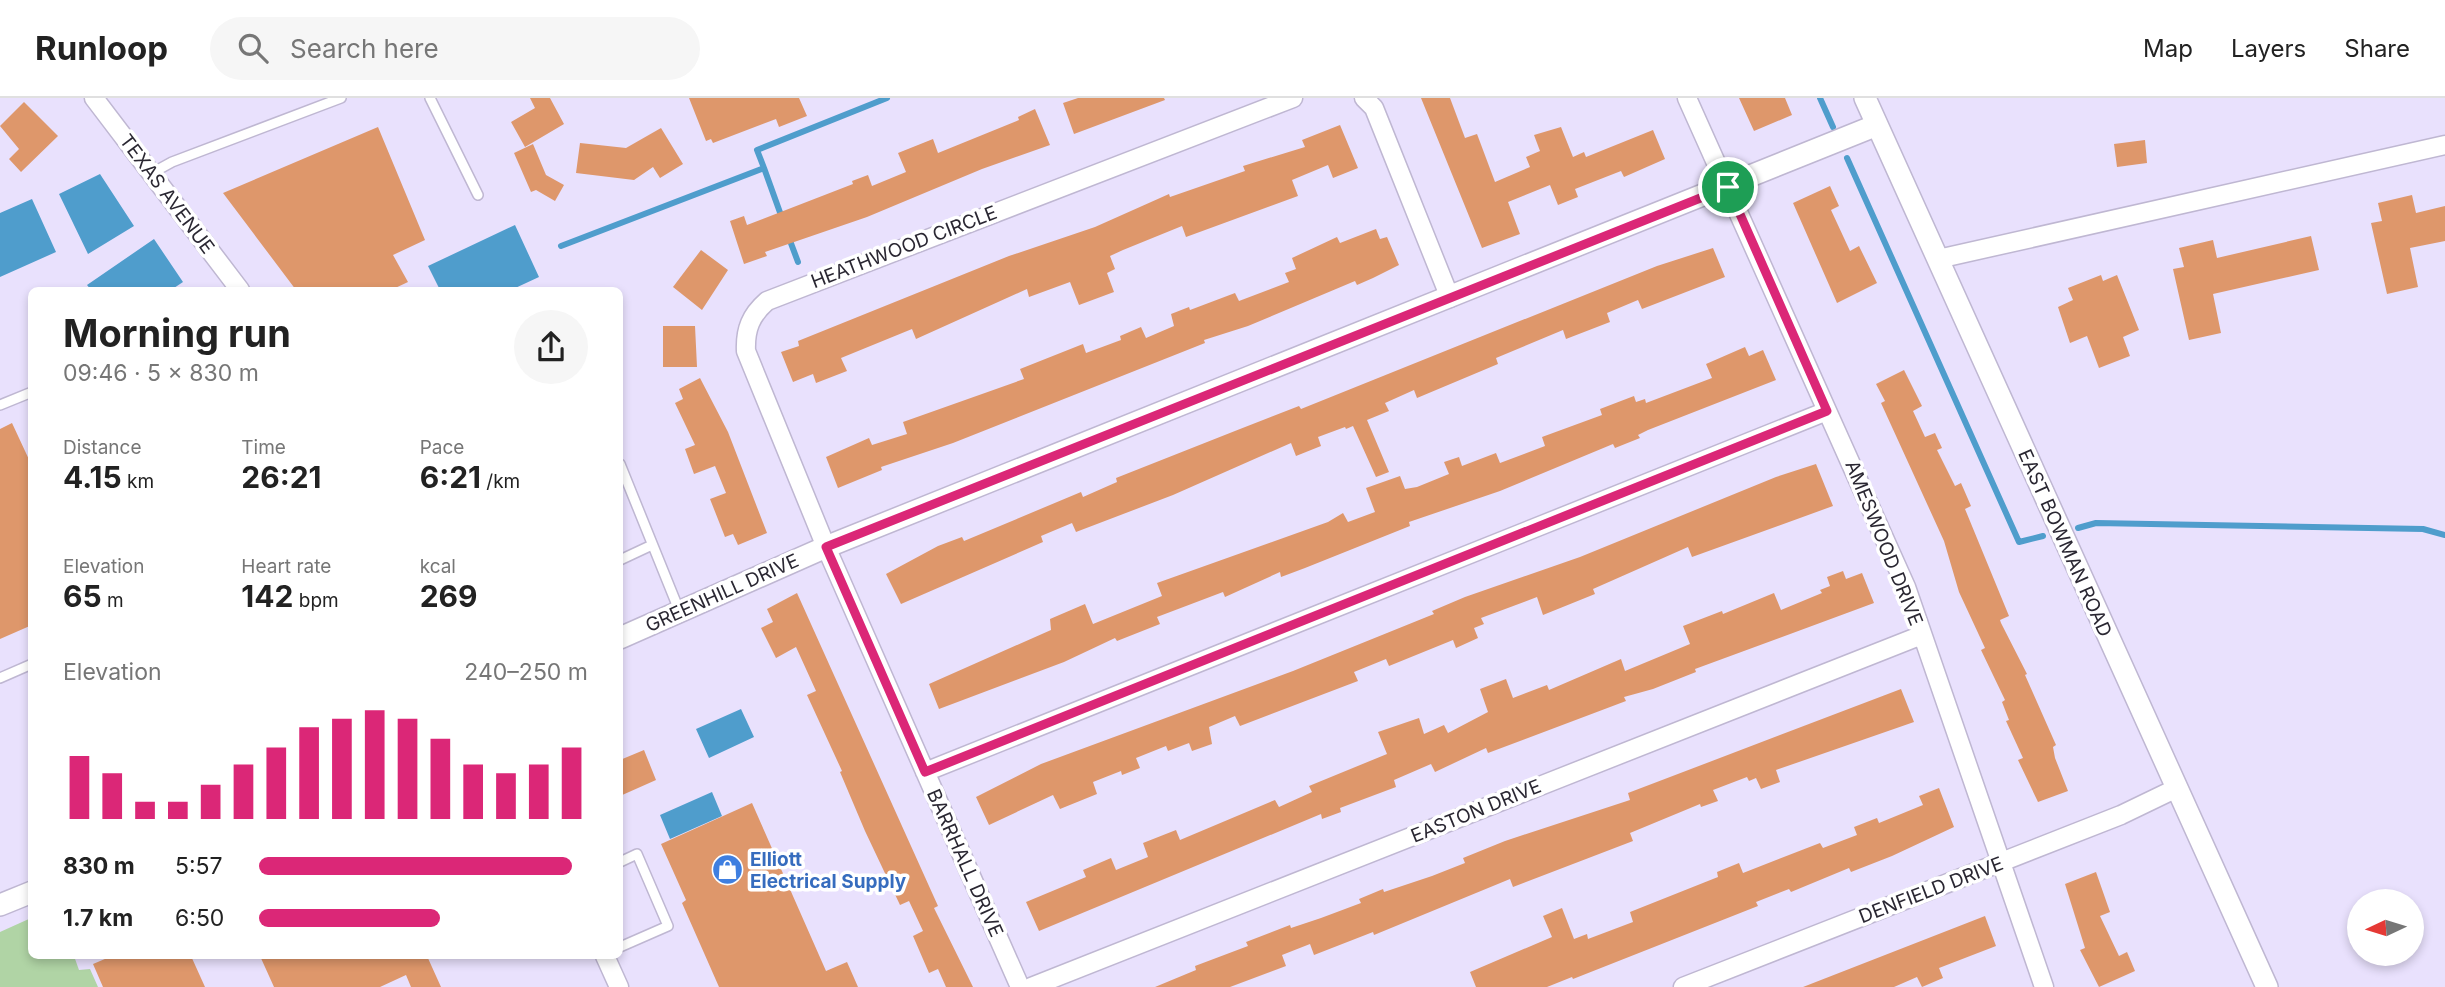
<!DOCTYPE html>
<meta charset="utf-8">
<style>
:root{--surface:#fff;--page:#f6f6f6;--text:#222;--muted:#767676;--line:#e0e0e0;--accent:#db2777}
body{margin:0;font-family:Inter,sans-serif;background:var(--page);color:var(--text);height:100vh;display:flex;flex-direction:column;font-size:26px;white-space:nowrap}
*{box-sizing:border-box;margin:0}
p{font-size:23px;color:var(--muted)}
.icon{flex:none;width:38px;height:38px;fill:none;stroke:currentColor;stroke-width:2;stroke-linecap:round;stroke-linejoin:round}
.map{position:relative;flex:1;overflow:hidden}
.details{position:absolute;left:28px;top:189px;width:595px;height:672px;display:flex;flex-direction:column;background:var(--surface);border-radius:10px;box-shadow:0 4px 10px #0003}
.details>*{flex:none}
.needle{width:46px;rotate:266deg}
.buttons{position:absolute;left:2347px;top:791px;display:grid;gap:14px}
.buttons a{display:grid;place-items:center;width:77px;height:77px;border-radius:50%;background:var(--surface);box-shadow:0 4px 10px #0003;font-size:35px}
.pin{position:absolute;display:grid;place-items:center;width:60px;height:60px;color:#fff;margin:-30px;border:4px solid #fff;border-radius:50%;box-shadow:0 2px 7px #0007}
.round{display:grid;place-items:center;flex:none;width:74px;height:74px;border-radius:37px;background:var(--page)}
.summary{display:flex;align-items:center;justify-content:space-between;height:119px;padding:0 35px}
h1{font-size:38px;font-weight:700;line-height:52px}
.metrics{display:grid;grid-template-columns:repeat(3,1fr);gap:10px;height:119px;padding:7px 35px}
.metrics div{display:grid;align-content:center}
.metrics b{font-size:30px;font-weight:700}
.metrics small{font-size:19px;font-weight:400}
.metrics p{font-size:19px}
.chart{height:196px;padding:14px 35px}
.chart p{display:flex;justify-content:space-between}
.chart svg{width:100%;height:126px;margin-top:7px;stroke:var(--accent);stroke-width:6}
ul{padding:0 35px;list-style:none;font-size:23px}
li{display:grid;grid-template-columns:112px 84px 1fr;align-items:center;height:52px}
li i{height:18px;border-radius:9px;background:var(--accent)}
header{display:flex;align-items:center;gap:42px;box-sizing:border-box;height:98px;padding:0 35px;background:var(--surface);border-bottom:2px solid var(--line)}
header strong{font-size:33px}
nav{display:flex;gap:38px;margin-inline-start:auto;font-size:24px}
.search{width:490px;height:63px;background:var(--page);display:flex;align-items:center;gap:18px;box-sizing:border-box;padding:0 24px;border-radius:38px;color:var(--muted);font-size:26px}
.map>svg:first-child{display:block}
</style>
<header>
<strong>Runloop</strong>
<div class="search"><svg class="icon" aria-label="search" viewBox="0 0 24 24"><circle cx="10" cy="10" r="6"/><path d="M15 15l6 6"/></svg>Search here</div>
<nav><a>Map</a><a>Layers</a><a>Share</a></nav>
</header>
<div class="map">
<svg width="2445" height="889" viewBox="0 0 2445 889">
<rect width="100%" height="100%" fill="#e9e1fd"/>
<path fill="#b0d4a5" d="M31 820 32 858H74L79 872 90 871 98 889H0V834Z"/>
<path fill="#4f9dcc" d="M100 76 134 128 88 156 59 96Z
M32 101 56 154 0 179V115Z
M515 127 539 179 511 192H440L428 168Z
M154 141 183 184 171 192H91L87 187Z
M741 611 754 639 709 660 696 631Z
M712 694 722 718 670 741 660 717Z"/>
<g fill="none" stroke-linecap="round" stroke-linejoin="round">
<path stroke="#4f9dcc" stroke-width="6" d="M1820 0 1833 29
M1847 60 2019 444 2043 438
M764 70 782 120
M789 140 798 164
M561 148 764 70 757 52 887 0
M2078 430 2096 425 2423 431 2445 437"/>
</g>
<path fill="#de976b" d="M530 0H550L564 26 525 49 511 24 535 10Z
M689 0H799L807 18 779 29 776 21 713 45 711 41 706 43Z
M1078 0H1164L1165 2 1074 36 1063 5Z
M1421 0H1450L1465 40 1477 36 1495 84 1530 69 1526 59 1540 53 1534 37 1561 29 1573 59 1584 54 1586 59 1653 32 1665 61 1624 79 1621 73 1575 91 1578 99 1558 107 1550 87 1508 104 1520 136 1482 150Z
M1739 0H1785L1792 17 1754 33Z
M24 4 58 38 21 74 9 61 19 51 0 28Z
M1035 11 1050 47 982 71 867 119 765 154 767 158 744 166 730 123 744 118 747 127 853 86 852 83 868 77 872 88 906 74 898 55 933 41 938 55 1019 22 1018 19Z
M1340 27 1358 70 1333 80 1328 67 1292 82 1298 98 1186 139 1182 128 1123 152 1110 158 1115 171 1107 175 1114 194 1079 207 1070 184 1029 199 1027 191 916 241 912 231 841 260 847 273 816 285 813 276 793 284 781 254 799 248 798 243 1009 158 1095 129 1169 96 1170 99 1245 73 1243 68 1305 49 1302 42Z
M378 29 425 142 393 157 408 184 391 192H296L223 95Z
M661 30 683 66 660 80 653 69 634 82 576 75 580 45 626 50Z
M2145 42 2147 65 2117 69 2114 46Z
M533 46 546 77 564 87 555 103 536 92 531 94 514 55Z
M1830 88 1839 108 1831 112 1850 153 1859 148 1877 185 1837 205 1793 105Z
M2412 97 2416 115 2445 108V143L2410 150 2418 189 2387 196 2371 125 2382 123 2378 105Z
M1376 131 1380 141 1387 139 1399 167 1373 180 1357 187 1355 183 1248 228 1204 242 1205 245 953 345 881 369 882 372 838 390 826 359 869 340 872 347 907 336 903 324 1024 281 1020 271 1083 246 1086 255 1121 242 1120 238 1141 229 1146 240 1174 228 1171 216 1189 209 1190 212 1235 195 1239 203 1289 184 1285 175 1296 171 1292 160 1337 139 1340 145Z
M2311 138 2319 172 2213 196 2221 235 2189 242 2173 171 2184 169 2179 150 2213 142 2217 160Z
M1713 150 1725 179 1642 211 1638 202 1607 215 1610 224 1566 241 1563 232 1496 260 1498 266 1417 300 1414 292 1385 305 1389 313 1367 322 1389 374 1376 379 1353 328 1346 331 1345 329 1318 339 1321 348 1296 358 1291 345 1173 397 1076 434 1072 425 1041 438 1043 444 901 506 886 476 938 448 962 439 964 443 1081 394 1083 399 1117 384 1116 380 1240 331 1299 308 1301 311 1657 168Z
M701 152 728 172 702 212 673 189Z
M2101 177 2103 183 2117 177 2139 232 2123 239 2130 258 2099 270 2087 238 2070 245 2058 209 2073 202 2068 190Z
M663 228H695L697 269H663Z
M1745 249 1749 258 1763 252 1776 282 1648 332 1638 337 1640 340 1615 350 1613 346 1500 393 1409 424 1410 428 1305 470 1281 479 1280 474 1225 499 1223 494 1157 519 1160 526 1117 543 1115 540 1064 564 939 611 929 586 1051 532 1050 521 1085 506 1093 526 1162 498 1157 485 1328 424 1343 415 1348 424 1375 414 1366 390 1400 378 1405 391 1417 389 1449 376 1444 364 1459 359 1462 368 1496 355 1500 365 1545 348 1542 339 1602 317 1600 311 1634 298 1636 304 1645 301 1646 305 1712 280 1706 266Z
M1904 272 1922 308 1913 313 1925 339 1935 335 1942 350 1937 352 1955 388 1961 385 1971 408 1965 411 2009 518 2000 522 2001 525 2027 576 2025 577 2056 647 2053 649 2055 660 2068 693 2038 704 2018 662 2023 660 2006 623 2009 622 2002 604 2005 602 1981 552 1985 550 1959 494 1944 443 1881 305 1885 303 1876 286Z
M700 280 728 334 767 435 738 447 733 436 725 439 710 401 726 395 715 368 694 376 685 351 695 347 675 305 683 301 679 291Z
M12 325 32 368V527L0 541V331Z
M1816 366 1833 408 1692 459 1688 449 1593 491 1595 496 1543 517 1537 499 1481 520 1484 526 1474 530 1478 540 1456 550 1453 542 1389 568 1386 561 1354 574 1358 583 1240 628 1235 618 1209 629 1212 646 1192 653 1189 645 1168 653 1166 648 1136 660 1140 670 1122 677 1121 673 1093 684 1097 696 1060 711 1053 697 989 727 976 699 1041 666 1293 573 1434 516 1432 513 1465 499 1580 459 1776 379Z
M1843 473 1846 481 1862 475 1874 505 1695 571 1696 574 1653 591 1624 599 1626 603 1488 655 1486 650 1435 674 1431 666 1394 682 1396 689 1340 710 1341 714 1322 721 1321 716 1039 833 1026 804 1086 779 1083 772 1111 760 1116 772 1148 759 1143 745 1176 732 1180 742 1275 702 1279 709 1312 694 1309 688 1387 656 1378 634 1419 620 1424 636 1444 627 1448 635 1488 614 1480 591 1506 581 1513 600 1547 587 1549 592 1621 561 1625 573 1690 546 1683 528 1722 513 1723 516 1774 495 1781 512 1822 495 1820 492 1830 488 1827 479Z
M797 495 938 808 934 810 973 889H946L938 871 929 875 913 838 923 833 909 803 900 807 865 733 840 674 842 673 807 597 816 593 796 549 776 560 761 530 773 524 767 511Z
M1901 591 1914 624 1776 672 1780 684 1761 691 1756 680 1749 683 1747 679 1713 692 1718 703 1701 709 1700 706 1630 735 1633 743 1513 789 1510 781 1374 837 1373 834 1314 857 1310 846 1282 857 1286 868 1230 889H1155L1196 872 1195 868 1248 848 1246 844 1290 827 1291 830 1321 820 1361 805 1359 801 1383 791 1384 794 1432 778 1465 765 1463 760 1505 743 1630 702 1628 695Z
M644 652 656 682 620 698V662Z
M1939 690 1954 729 1892 758 1851 774 1849 770 1791 794 1789 791 1756 804 1758 808 1573 881 1572 879 1547 889H1476L1470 874 1552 839 1543 818 1562 810 1574 841 1587 836 1588 841 1633 824 1630 814 1718 779 1717 774 1739 765 1743 775 1820 745 1823 750 1857 737 1854 729 1877 720 1879 725 1923 707 1919 698Z
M752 705 826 873 847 864 858 889H719L682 805 686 802 661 746Z
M2096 774 2110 814 2100 818 2119 858 2127 854 2135 873 2099 889 2080 852 2085 850 2065 786Z
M1985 818 1996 848 1939 870 1943 880 1922 889 1917 879 1894 889H1803Z
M112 858H191L205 889H103L93 866Z
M260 858H427L441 889H411L406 877 380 889H274Z"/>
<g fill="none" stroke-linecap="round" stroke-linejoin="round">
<defs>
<path id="service" d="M430 0 478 97
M152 75 172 64 341 0
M0 307 32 294
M620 366 679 512
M620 462 652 447
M0 580 32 566
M620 764 637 756 668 828 620 849"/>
<path id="minor" d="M94 0 240 192
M1364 0 1374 10 1450 200
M1687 0 1906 489 2044 889
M1938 161 2445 47
M925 674 1827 313
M605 858 619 889
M1020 889 826 449 746 253C745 231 751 217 767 203L1293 0
M1031 889 1922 537
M1683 889 2121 717 2177 690"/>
<path id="tertiary" d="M1865 0 2267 889
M620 540 826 449 1877 27
M0 807 32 794"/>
</defs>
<use href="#service" stroke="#bfb7d2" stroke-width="12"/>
<use href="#minor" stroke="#bfb7d2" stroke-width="21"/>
<use href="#tertiary" stroke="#bfb7d2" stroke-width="24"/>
<use href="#service" stroke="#fff" stroke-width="9"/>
<use href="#minor" stroke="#fff" stroke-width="18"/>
<use href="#tertiary" stroke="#fff" stroke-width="21"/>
</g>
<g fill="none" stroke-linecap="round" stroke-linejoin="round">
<defs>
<path id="route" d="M1728 89 1827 313 925 674 826 449Z"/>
</defs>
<use href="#route" stroke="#fff" stroke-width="14"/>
<use href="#route" stroke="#db2777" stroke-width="9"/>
</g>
<defs>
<symbol id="shop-disc" viewBox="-11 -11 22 22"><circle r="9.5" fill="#3f7fe0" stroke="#fff"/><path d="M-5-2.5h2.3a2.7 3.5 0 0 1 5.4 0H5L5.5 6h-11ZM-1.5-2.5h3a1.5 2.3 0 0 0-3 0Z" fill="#fff"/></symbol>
</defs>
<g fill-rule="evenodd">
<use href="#shop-disc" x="710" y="754" width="35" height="35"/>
</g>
<g text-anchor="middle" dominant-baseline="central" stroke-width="7" stroke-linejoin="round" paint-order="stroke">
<g font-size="19" fill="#2a2732" stroke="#fff">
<text transform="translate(167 96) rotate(53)">TEXAS AVENUE</text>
<text transform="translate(904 149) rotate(-21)">HEATHWOOD CIRCLE</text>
<text transform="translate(1884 445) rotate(68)">AMESWOOD DRIVE</text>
<text transform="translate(2065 445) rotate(66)">EAST BOWMAN ROAD</text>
<text transform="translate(722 495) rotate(-24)">GREENHILL DRIVE</text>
<text transform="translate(1476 713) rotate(-22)">EASTON DRIVE</text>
<text transform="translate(965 765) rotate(66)">BARRHALL DRIVE</text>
<text transform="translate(1931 792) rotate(-21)">DENFIELD DRIVE</text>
</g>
<g font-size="19" font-weight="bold" fill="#366cbe" stroke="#fff" text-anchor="start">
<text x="750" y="761">Elliott<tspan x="750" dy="22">Electrical Supply</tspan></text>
</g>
</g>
</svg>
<div class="buttons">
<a><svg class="needle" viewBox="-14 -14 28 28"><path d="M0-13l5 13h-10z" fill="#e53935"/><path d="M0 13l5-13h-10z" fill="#767676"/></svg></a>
</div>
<div class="pin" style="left:1728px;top:89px;background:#1e9e55"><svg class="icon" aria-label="arrive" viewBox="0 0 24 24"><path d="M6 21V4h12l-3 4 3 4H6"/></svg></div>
<section class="details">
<div class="summary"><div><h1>Morning run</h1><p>09:46 · 5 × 830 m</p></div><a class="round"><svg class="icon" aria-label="share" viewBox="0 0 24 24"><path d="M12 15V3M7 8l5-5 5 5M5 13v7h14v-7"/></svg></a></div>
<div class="metrics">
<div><p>Distance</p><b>4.15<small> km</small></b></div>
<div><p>Time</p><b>26:21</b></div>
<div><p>Pace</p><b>6:21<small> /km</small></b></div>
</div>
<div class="metrics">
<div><p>Elevation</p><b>65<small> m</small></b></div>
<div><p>Heart rate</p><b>142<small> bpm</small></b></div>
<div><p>kcal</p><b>269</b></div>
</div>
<div class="chart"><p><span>Elevation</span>240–250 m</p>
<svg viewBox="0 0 160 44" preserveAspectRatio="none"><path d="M5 44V22M15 44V28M25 44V38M35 44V38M45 44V32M55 44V25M65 44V19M75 44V12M85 44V9M95 44V6M105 44V9M115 44V16M125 44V25M135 44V28M145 44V25M155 44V19"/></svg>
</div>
<ul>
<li><b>830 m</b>5:57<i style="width:95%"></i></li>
<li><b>1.7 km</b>6:50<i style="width:55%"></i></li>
</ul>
</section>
</div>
